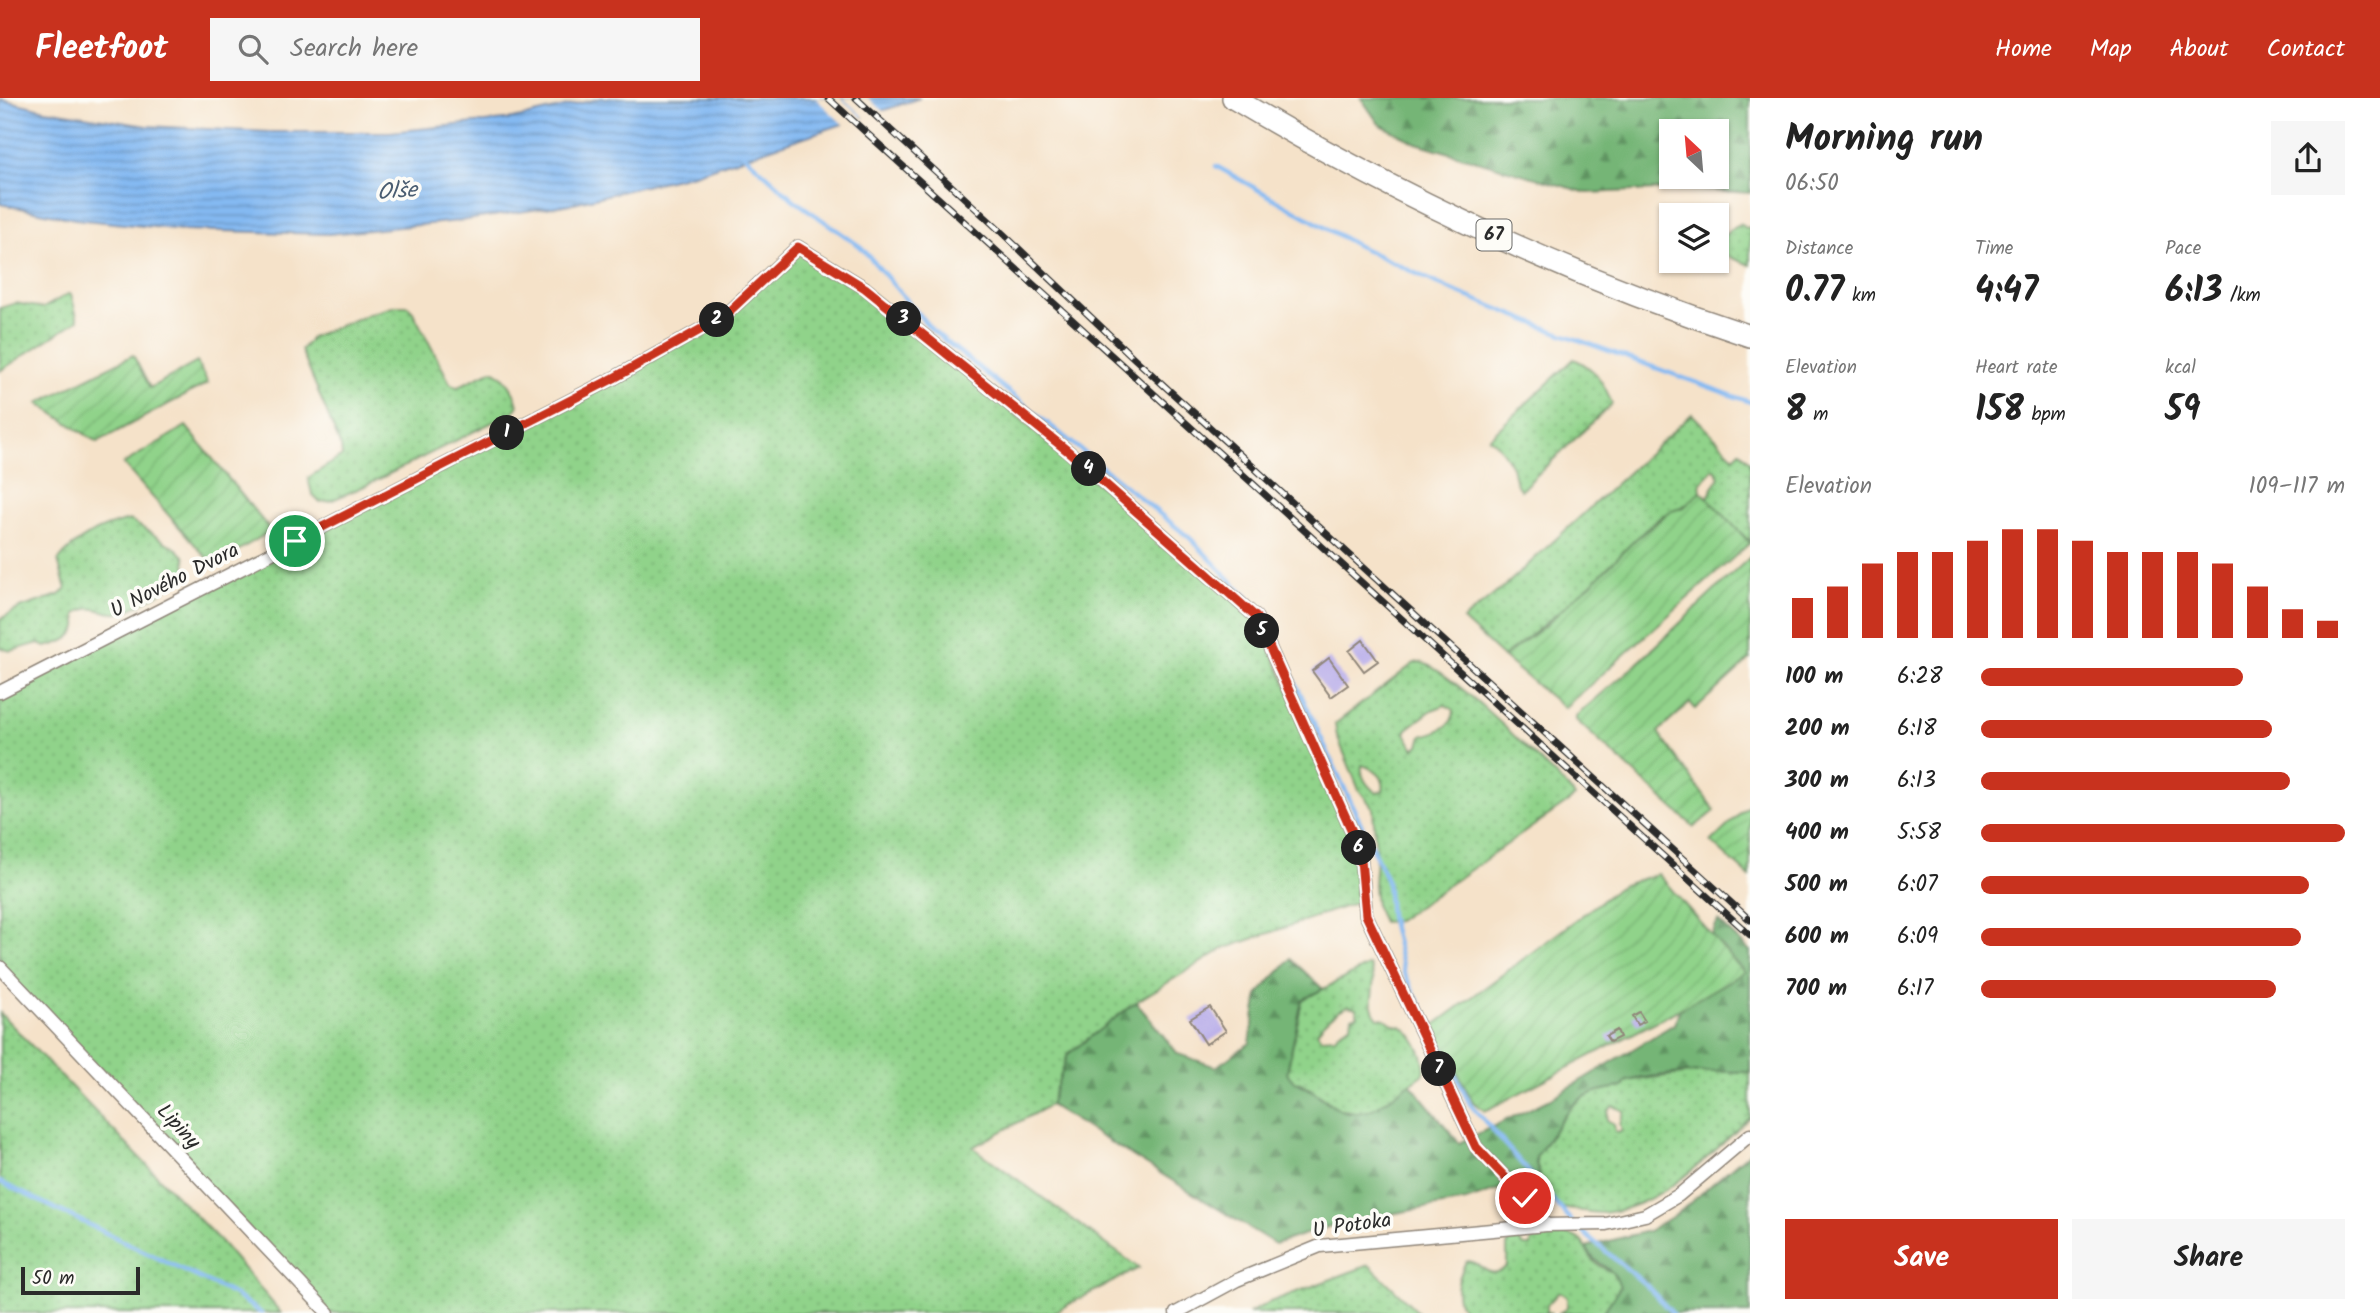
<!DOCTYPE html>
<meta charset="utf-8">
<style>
:root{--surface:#fff;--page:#f6f6f6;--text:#222;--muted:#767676;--accent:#c8321e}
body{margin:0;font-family:Kalam,sans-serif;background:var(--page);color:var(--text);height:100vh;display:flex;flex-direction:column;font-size:26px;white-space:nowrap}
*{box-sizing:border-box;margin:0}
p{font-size:23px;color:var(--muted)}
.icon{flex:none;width:38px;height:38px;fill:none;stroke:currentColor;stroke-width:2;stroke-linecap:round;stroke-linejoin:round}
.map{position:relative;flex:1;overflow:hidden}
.sheet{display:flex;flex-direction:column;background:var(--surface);width:630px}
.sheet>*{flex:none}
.needle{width:46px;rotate:334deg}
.fabs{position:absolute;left:1659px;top:21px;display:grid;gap:14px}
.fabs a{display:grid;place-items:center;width:70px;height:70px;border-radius:0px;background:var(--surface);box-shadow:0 2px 5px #0004;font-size:35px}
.scale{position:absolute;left:21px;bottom:18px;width:119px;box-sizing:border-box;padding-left:7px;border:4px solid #2b2b2b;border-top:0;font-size:19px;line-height:24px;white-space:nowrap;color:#2b2b2b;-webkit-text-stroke:5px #fdfcf7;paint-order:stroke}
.pin{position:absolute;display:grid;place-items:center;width:60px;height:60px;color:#fff;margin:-30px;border:4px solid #fff;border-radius:50%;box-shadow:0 2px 7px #0007}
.km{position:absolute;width:35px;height:35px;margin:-18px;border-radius:50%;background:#222;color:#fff;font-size:19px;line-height:35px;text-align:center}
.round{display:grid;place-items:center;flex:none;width:74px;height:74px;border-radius:0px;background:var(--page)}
.head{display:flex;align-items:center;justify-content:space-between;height:119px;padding:0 35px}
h1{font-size:38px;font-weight:700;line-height:52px}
.figures{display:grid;grid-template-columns:repeat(3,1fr);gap:10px;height:119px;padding:7px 35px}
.figures div{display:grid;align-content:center}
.figures b{font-size:35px;font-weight:700}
.figures small{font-size:19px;font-weight:400}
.figures p{font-size:19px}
.chart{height:196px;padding:14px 35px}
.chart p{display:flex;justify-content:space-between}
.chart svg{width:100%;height:126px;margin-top:7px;stroke:var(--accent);stroke-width:6}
.cta{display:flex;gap:14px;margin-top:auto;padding:14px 35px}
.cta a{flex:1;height:80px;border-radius:0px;background:var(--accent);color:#fff;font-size:28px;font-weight:700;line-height:80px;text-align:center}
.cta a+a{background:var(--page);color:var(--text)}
ul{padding:0 35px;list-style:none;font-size:23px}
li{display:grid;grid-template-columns:112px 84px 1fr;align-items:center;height:52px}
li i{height:18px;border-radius:9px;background:var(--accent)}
header{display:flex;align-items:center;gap:42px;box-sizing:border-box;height:98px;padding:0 35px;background:var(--accent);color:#fff}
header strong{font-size:33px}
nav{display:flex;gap:38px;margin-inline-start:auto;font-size:24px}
.search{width:490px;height:63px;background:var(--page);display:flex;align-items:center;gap:18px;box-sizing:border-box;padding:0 24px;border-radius:0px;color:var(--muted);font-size:26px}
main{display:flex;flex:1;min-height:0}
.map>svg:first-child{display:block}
</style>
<header>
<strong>Fleetfoot</strong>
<div class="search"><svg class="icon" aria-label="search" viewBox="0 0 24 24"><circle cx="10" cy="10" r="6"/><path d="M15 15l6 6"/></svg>Search here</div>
<nav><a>Home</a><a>Map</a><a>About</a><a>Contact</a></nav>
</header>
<main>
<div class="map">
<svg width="1750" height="1215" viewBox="0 0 1750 1215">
<defs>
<pattern id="grass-dots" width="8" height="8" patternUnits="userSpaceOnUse" patternTransform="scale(1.75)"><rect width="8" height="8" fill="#90d38a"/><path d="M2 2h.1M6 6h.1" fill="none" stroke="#7cb577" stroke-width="1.8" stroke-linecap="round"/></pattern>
<pattern id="forest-firs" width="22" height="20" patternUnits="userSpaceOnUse" patternTransform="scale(1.75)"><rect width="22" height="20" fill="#74b576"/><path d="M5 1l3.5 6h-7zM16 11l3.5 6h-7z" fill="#5f9361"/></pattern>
<pattern id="garden-furrows" width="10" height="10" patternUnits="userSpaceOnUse" patternTransform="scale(1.75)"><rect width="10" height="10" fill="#90d38a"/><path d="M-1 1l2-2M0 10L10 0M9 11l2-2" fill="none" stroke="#7cb577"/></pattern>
<pattern id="water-rules" width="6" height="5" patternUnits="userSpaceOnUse" patternTransform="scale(1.75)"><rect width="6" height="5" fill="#84b9f2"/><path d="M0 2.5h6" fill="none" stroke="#6c97c4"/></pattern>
</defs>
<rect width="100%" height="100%" fill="#fdfcf7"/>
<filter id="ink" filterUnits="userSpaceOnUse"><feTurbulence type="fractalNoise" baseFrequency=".0143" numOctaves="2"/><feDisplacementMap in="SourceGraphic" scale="14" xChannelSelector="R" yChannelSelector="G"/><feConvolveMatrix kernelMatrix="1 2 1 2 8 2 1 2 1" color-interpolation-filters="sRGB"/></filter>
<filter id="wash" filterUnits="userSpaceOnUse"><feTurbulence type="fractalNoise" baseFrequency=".00686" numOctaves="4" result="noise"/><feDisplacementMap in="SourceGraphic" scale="28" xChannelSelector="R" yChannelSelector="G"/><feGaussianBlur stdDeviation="1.57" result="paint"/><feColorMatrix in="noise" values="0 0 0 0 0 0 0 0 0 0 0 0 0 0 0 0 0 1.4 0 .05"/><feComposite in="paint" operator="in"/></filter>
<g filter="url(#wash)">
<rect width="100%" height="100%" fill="#f5e2c9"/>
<path fill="url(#grass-dots)" stroke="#5e7f5a" stroke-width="2" fill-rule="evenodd" d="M1741 126 1746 130 1750 129V167L1717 154V145L1731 131Z
M798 149 865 190 1256 519 1360 751 1364 802 1223 851 1136 904 1068 956 1050 1007 973 1049 1139 1170 1052 1215H328L0 869V594L723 219Z
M68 196H71L78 222 0 273V210L16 205 43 210Z
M396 208H408L413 214 450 285 457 289 492 272C506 277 515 294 518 308L513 314 367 387 330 403 319 404 312 396 308 380 342 358 341 349 301 252 312 239 319 236 369 216Z
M1574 261C1595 270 1604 284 1612 306L1521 392C1513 384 1515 378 1512 369 1507 360 1498 345 1489 340Z
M1692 316 1734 359 1740 353 1750 364V442L1747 441 1707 401 1719 379 1716 372 1713 371 1700 386 1701 393C1691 404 1683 409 1670 414 1659 418 1645 432 1636 441 1621 455 1607 472 1591 487 1562 511 1534 536 1503 559L1463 522 1507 486Z
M130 422 177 451 185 459 186 477C173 487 134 513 118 515 102 517 94 503 76 516 76 521 78 525 77 529 75 541 55 547 45 549L39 545 11 553 0 550V521L20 510 59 497 66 491 58 463C76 440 103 428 130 422Z
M1418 564C1447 566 1545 669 1572 694L1575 699 1397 823 1383 824 1376 809 1374 787 1376 756 1373 710 1359 692 1337 638 1335 626 1413 566ZM1445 607 1454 612C1454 629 1437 634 1422 638L1419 647 1414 651 1405 635 1407 631 1432 612ZM1362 667C1374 671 1386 679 1383 693L1376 695C1367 687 1360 679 1362 667Z
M1369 867C1381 888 1363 904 1378 920 1386 919 1387 923 1393 926 1399 929 1399 926 1404 930 1416 939 1427 963 1424 976L1377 1010 1364 1015 1341 1012 1301 985 1292 983 1287 975 1302 902ZM1348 908 1356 910 1358 917 1352 919 1351 927 1340 933 1335 939 1321 940 1317 934C1324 924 1336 913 1348 908Z
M0 915 221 1144 281 1215H0Z
M1708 973 1750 974V1020C1709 1058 1662 1109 1603 1115 1594 1115 1584 1113 1576 1112 1555 1111 1544 1101 1540 1080 1539 1072 1536 1067 1536 1059 1566 1020 1565 994 1623 989L1627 983ZM1613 1008 1624 1013 1620 1026 1622 1033 1618 1035 1615 1033 1614 1026 1607 1022 1608 1013Z
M1565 1136C1591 1141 1581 1153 1597 1166 1610 1176 1616 1170 1620 1189L1603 1215H1559L1567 1210V1199L1559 1194 1547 1207V1214L1552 1215H1465C1451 1198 1458 1181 1466 1163 1483 1163 1487 1185 1507 1168V1147L1511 1143 1519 1142 1524 1148H1531L1532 1138Z
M1369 1167 1419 1215H1249L1270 1204Z"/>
<path fill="url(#forest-firs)" stroke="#507050" stroke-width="2" fill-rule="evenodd" d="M1361 0H1750V95L1683 91 1587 95 1416 45 1379 26ZM1671 33H1717V79H1671Z
M1718 823 1750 853V974C1709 973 1667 974 1627 983L1623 989C1565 994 1566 1019 1536 1059V1067L1540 1077 1466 1103 1343 1124 1275 1146 1050 1007 1068 956 1136 904 1178 956 1216 969 1250 945 1258 896 1291 861 1323 891 1302 902 1287 974C1291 985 1304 987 1313 993 1321 999 1331 1008 1341 1012 1368 1023 1389 1000 1410 985L1459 1045 1550 1001 1615 962 1674 926 1680 911 1744 874 1711 838Z
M1750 1054V1215H1603L1620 1189C1613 1165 1596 1171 1586 1149L1648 1133 1677 1116Z"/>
<path fill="url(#garden-furrows)" stroke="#5e7f5a" stroke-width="2" d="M133 257 150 290 197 264 208 285 97 344 38 305Z
M186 328 271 433 213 467 123 366Z
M1701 393 1750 445 1564 610 1503 559 1546 527 1574 500 1591 486 1636 441 1669 414 1684 409Z
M1750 459V561L1695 611 1690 605 1658 634 1715 713 1694 729 1576 622V618L1642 561Z
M1750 706V779L1711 744Z
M1658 776 1744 874 1680 911 1485 1013 1473 1004 1433 928 1623 787Z"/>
<path fill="url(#water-rules)" stroke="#58728e" stroke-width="2" d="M602 0H920L694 76 565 107 459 123 329 136 183 132 75 121 0 106V1L46 12 147 28 269 34H391L513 21Z"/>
<path fill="#f5e2c9" d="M815 0H841L865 22 845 28Z
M843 0H868L885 15 866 21Z"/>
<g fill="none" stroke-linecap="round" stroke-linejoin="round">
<path stroke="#84b9f2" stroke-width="4.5" d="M741 54 794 102 861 149 932 232 1191 441 1264 517 1387 782 1390 818 1404 875 1470 1006 1573 1125
M1216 68 1356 147 1449 191 1551 232 1750 304
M0 1084 235 1197 261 1215
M1579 1131 1646 1187 1672 1215"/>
</g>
<g id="blocks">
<path fill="#b9aee9" d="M1363 542 1378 563 1364 573 1349 553Z
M1329 560 1348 587 1331 599 1312 573Z
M1210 909 1226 933 1206 946 1190 921Z
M1639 914 1645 923 1637 927 1632 918Z
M1617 932 1620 939 1610 944 1606 938Z"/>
</g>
</g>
<g filter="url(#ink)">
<use href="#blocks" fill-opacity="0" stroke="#90867a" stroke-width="2"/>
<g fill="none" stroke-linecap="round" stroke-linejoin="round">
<defs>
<path id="street" d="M0 594 614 280 723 219 798 149 865 190 1069 354 1256 519 1360 751 1366 817 1476 1049 1525 1100 1546 1127
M0 869 328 1215
M1176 1215 1237 1182 1320 1148 1546 1127 1606 1126 1645 1117 1679 1097 1750 1037"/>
<path id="primary" d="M1233 0C1395 97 1570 179 1750 238"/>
</defs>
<use href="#street" stroke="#90867a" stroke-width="15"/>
<use href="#primary" stroke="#90867a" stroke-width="24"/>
<use href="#street" stroke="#fff" stroke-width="12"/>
<use href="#primary" stroke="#fff" stroke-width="21"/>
<defs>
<path id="rail" d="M828 0 1750 837
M856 0 997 130 1135 261 1750 822"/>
</defs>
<use href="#rail" stroke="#2b2b2b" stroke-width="7"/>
<use href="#rail" stroke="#fdfcf7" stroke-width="4.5" stroke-dasharray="13" stroke-linecap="butt"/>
</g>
</g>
<g fill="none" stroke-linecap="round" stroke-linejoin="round" filter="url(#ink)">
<defs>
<path id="route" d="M295 443 614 280 723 219 798 149 865 190 1069 354 1256 519 1360 751 1366 817 1476 1049 1525 1100"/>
</defs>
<use href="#route" stroke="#fff" stroke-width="14"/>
<use href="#route" stroke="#c8321e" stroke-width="9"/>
</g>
<g text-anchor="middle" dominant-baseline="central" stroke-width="7" stroke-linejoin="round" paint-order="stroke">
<rect fill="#fdfcf7" stroke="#6a6a68" stroke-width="2" x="1476.5" y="121.5" width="35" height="31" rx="5"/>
<g font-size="19" font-weight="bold" fill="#2b2b2b">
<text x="1494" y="137">67</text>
</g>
<g font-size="21" fill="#2b2b2b" stroke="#fdfcf7">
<text transform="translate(175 483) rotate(-27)">U Nového Dvora</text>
<text transform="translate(178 1029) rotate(47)">Lipiny</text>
<text transform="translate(1352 1128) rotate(-8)">U Potoka</text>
</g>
<g font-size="23" font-style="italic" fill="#4a5d71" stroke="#fdfcf7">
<text transform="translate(397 94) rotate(-4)">Olše</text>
</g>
</g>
</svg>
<div class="fabs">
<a><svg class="needle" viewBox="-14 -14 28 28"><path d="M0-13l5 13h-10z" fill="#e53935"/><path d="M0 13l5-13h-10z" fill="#767676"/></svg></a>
<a><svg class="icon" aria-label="layers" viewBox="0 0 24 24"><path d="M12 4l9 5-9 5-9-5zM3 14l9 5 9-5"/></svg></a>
</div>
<div class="scale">50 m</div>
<div class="pin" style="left:295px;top:443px;background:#1e9e55"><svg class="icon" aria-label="arrive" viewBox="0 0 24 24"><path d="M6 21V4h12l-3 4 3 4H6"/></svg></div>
<div class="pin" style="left:1525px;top:1100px;background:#d93025"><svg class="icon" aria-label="check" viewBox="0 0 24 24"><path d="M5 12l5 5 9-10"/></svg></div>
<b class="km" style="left:507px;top:335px">1</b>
<b class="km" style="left:717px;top:222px">2</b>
<b class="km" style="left:904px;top:221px">3</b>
<b class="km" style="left:1089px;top:371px">4</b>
<b class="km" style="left:1262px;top:533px">5</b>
<b class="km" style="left:1359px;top:750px">6</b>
<b class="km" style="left:1439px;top:971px">7</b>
</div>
<section class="sheet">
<div class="head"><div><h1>Morning run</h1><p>06:50</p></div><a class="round"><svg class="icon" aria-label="share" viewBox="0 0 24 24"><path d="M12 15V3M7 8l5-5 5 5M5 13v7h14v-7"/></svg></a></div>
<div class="figures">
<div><p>Distance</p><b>0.77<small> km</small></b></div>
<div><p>Time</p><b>4:47</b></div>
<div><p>Pace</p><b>6:13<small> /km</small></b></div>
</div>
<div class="figures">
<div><p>Elevation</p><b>8<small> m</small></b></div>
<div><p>Heart rate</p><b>158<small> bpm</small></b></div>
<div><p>kcal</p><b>59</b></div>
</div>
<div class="chart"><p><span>Elevation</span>109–117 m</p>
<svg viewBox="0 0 160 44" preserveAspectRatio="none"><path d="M5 44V30M15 44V26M25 44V18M35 44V14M45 44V14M55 44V10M65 44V6M75 44V6M85 44V10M95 44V14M105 44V14M115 44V14M125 44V18M135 44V26M145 44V34M155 44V38"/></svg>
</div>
<ul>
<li><b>100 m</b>6:28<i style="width:72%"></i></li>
<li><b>200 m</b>6:18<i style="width:80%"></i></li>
<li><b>300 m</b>6:13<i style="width:85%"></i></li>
<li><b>400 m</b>5:58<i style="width:100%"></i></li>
<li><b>500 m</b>6:07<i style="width:90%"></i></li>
<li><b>600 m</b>6:09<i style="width:88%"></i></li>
<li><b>700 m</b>6:17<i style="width:81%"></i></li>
</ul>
<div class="cta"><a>Save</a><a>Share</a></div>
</section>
</main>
